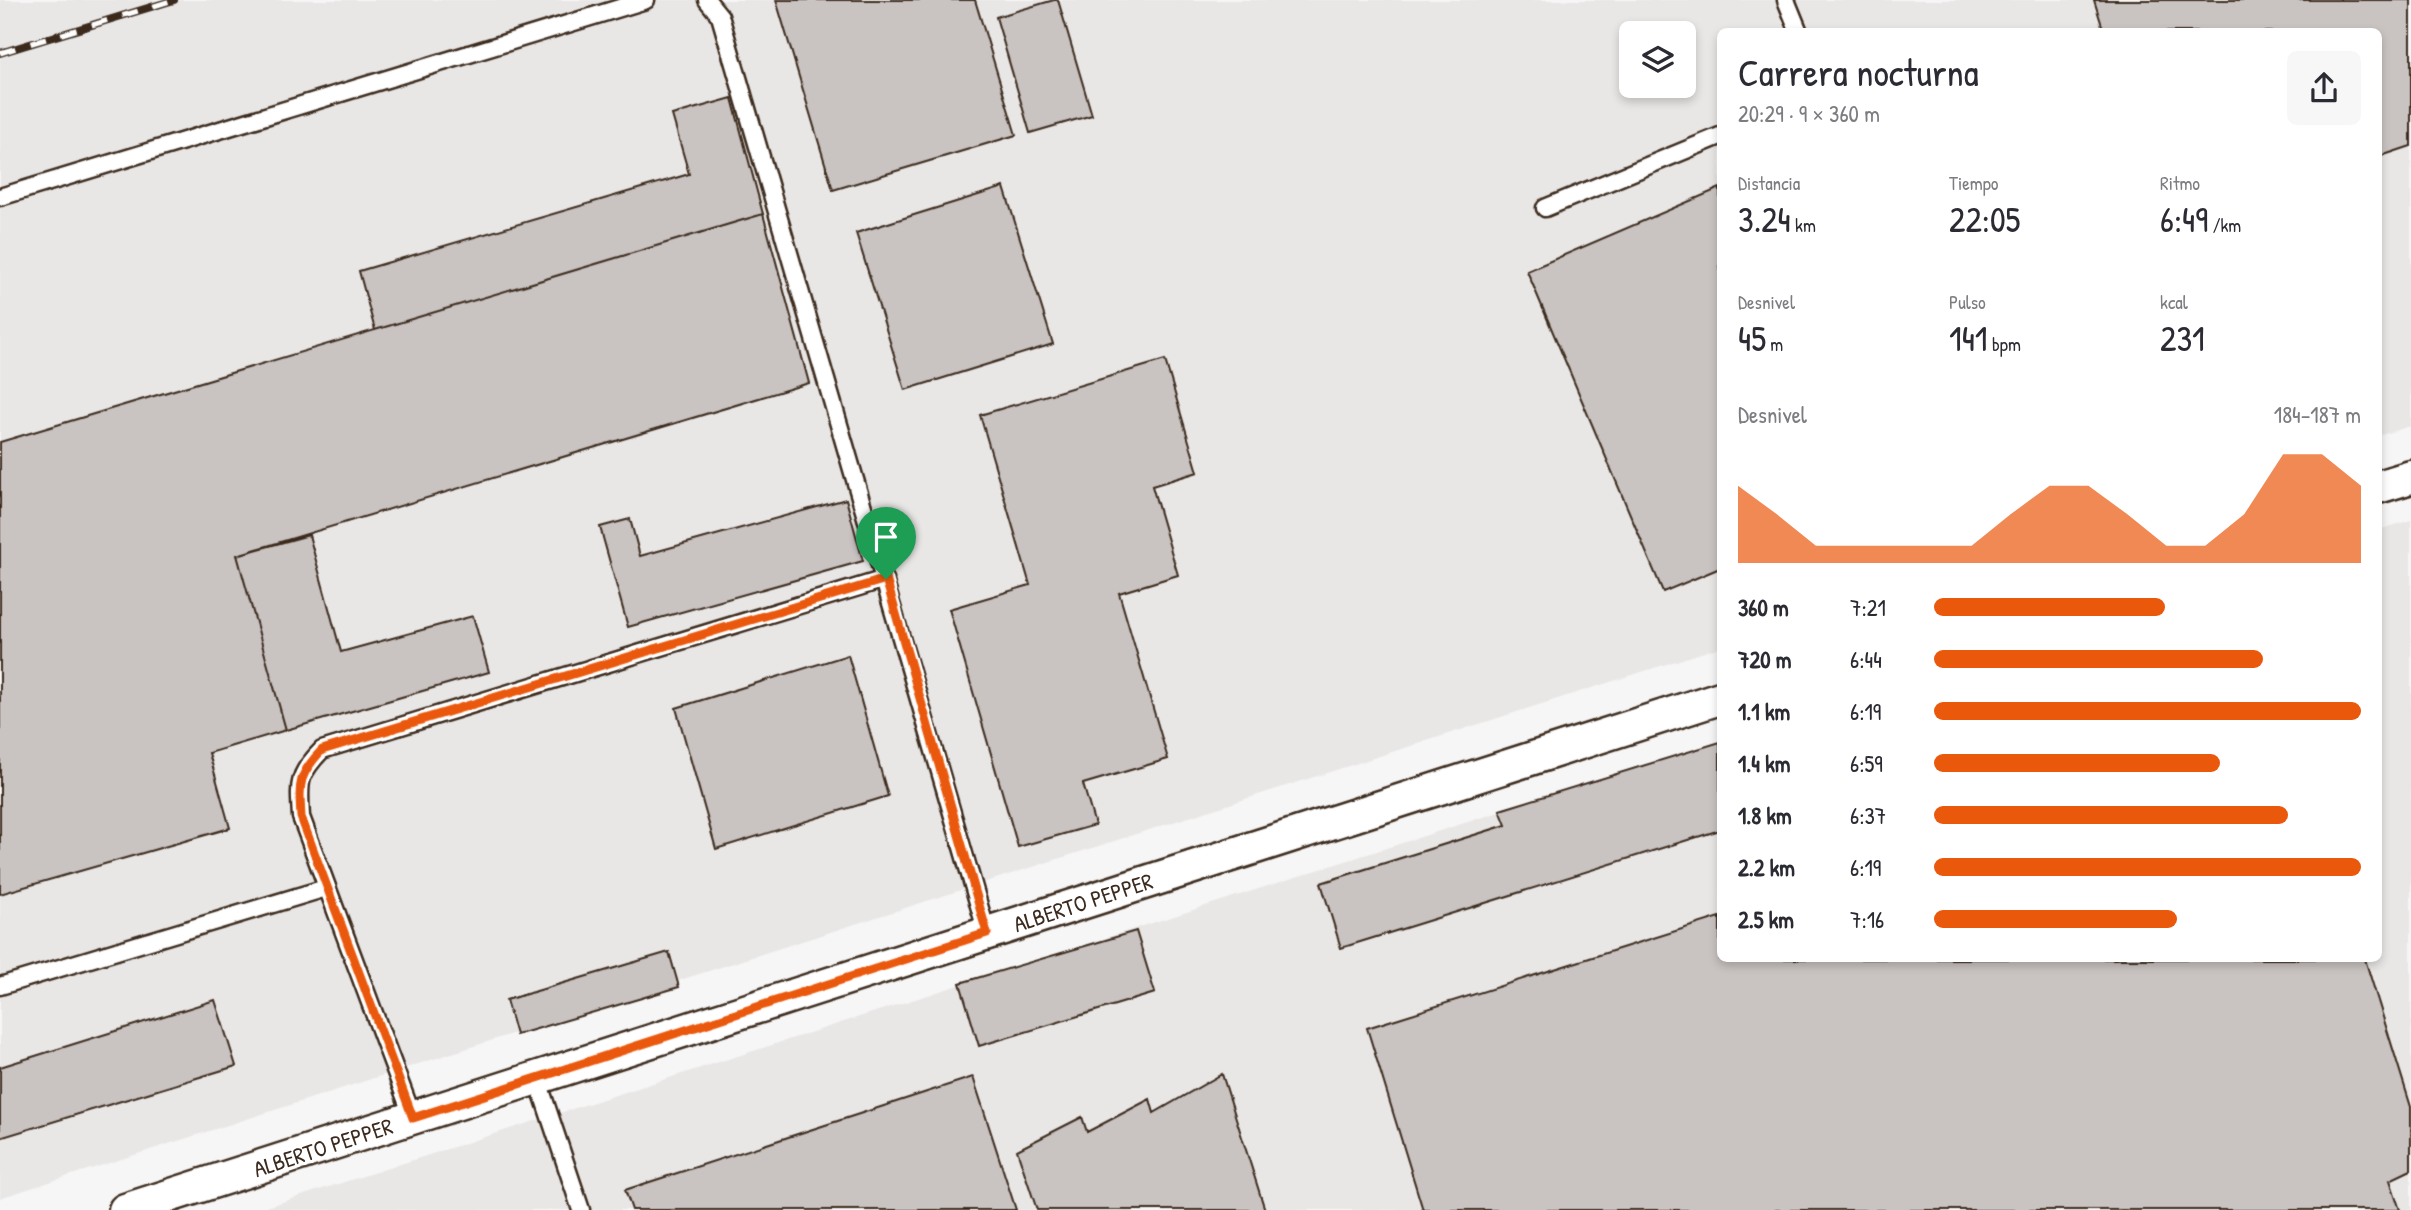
<!DOCTYPE html>
<html lang="es">
<meta charset="utf-8">
<style>
:root{--surface:#fff;--page:#f7f7f7;--text:#2b2b33;--muted:#7c7c81;--accent:#ea580c}
body{margin:0;font-family:"Patrick Hand",sans-serif;background:var(--page);color:var(--text);height:100vh;display:flex;flex-direction:column;font-size:26px;white-space:nowrap}
*{box-sizing:border-box;margin:0}
p{font-size:23px;color:var(--muted)}
.icon{flex:none;width:38px;height:38px;fill:none;stroke:currentColor;stroke-width:2;stroke-linecap:round;stroke-linejoin:round}
.map{position:relative;flex:1;overflow:hidden}
.sheet{position:absolute;left:1717px;top:28px;width:665px;height:934px;display:flex;flex-direction:column;background:var(--surface);border-radius:10px;box-shadow:0 4px 10px #0003}
.sheet>*{flex:none}
.fabs{position:absolute;left:1619px;top:21px;display:grid;gap:14px}
.fabs a{display:grid;place-items:center;width:77px;height:77px;border-radius:10px;background:var(--surface);box-shadow:0 4px 10px #0003;font-size:35px}
.pin{position:absolute;display:grid;place-items:center;width:60px;height:60px;color:#fff;margin:-72px -30px;border-radius:50% 50% 50% 0;rotate:-45deg;box-shadow:0 0 7px #0007}
.pin .icon{rotate:45deg}
.round{display:grid;place-items:center;flex:none;width:74px;height:74px;border-radius:10px;background:var(--page)}
.overview{display:flex;align-items:center;justify-content:space-between;height:119px;padding:0 21px}
h1{font-size:38px;font-weight:600;line-height:52px}
.stats{display:grid;grid-template-columns:repeat(3,1fr);gap:10px;height:119px;padding:7px 21px}
.stats div{display:grid;align-content:center}
.stats b{font-size:35px;font-weight:600}
.stats small{font-size:19px;font-weight:400}
.stats p{font-size:19px}
.chart{height:196px;padding:14px 21px}
.chart p{display:flex;justify-content:space-between}
.chart svg{width:100%;height:126px;margin-top:7px;fill:var(--accent);opacity:.7}
ul{padding:0 21px;list-style:none;font-size:23px}
li{display:grid;grid-template-columns:112px 84px 1fr;align-items:center;height:52px}
li i{height:18px;border-radius:9px;background:var(--accent)}
.map>svg:first-child{display:block}
</style>
<div class="map">
<svg width="2411" height="1210" viewBox="0 0 2411 1210">
<rect width="100%" height="100%" fill="#f7f6f6"/>
<filter id="ink" filterUnits="userSpaceOnUse"><feTurbulence type="fractalNoise" baseFrequency=".0143" numOctaves="2"/><feDisplacementMap in="SourceGraphic" scale="14" xChannelSelector="R" yChannelSelector="G"/><feConvolveMatrix kernelMatrix="1 2 1 2 8 2 1 2 1" color-interpolation-filters="sRGB"/></filter>
<g filter="url(#ink)">
<path fill="#e9e7e6" fill-rule="evenodd" d="M0 0H2411V426L2378 436V32H1720V647L0 1198ZM1631 33H1684V86H1631Z
M2411 520V1210H257L1720 741V959H2378V530Z"/>
<path fill="#c9c3c1" stroke="#3b2a1e" stroke-width="2" d="M776 0H975L1016 135 833 190Z
M1054 0H1058L1092 115 1030 133 996 17Z
M2094 0H2411V146L2378 157V32H2104Z
M732 98 763 214 375 330 359 271 689 174 672 115Z
M1004 187 1053 344 905 390 856 233Z
M1720 188V568L1663 592 1527 271Z
M763 214 809 383 237 555 286 730 209 753 230 828 0 894V442Z
M1165 360 1198 472 1152 486 1178 575 1119 593 1168 759 1083 784 1095 825 1018 847 949 609 1030 585 980 415Z
M846 499 863 561 628 627 600 527 630 519 640 556Z
M309 535 341 652 473 616 489 672 286 730 237 555Z
M848 655 888 796 716 849 676 708Z
M1720 742V830L1341 948 1321 883 1506 825 1500 810Z
M1720 917V959H2365L2411 1107V1170L2390 1180 2400 1210H1423L1367 1028Z
M1136 931 1155 993 979 1046 960 983Z
M669 952 679 987 516 1035 506 1000Z
M215 1000 236 1066 0 1138V1067Z
M1222 1074 1265 1210H1037L1017 1150 1082 1117 1087 1132 1150 1099 1154 1113Z
M973 1077 1016 1210H632L625 1190Z"/>
<g fill="none" stroke-linecap="round" stroke-linejoin="round">
<defs>
<path id="service" d="M707 0 720 16 987 933
M1786 0 1799 32
M0 197 646 0
M1545 208 1720 136
M0 986 326 888
M537 1078 581 1210
M413 1118 301 817C299 783 297 775 322 750L885 579"/>
<path id="minor" d="M2378 487 2411 477
M125 1210 1720 698"/>
</defs>
<use href="#service" stroke="#3b2a1e" stroke-width="21"/>
<use href="#minor" stroke="#3b2a1e" stroke-width="37"/>
<use href="#service" stroke="#fff" stroke-width="16"/>
<use href="#minor" stroke="#fff" stroke-width="32"/>
<defs>
<path id="rail" d="M0 53 174 0"/>
</defs>
<use href="#rail" stroke="#3b2a1e" stroke-width="8"/>
<use href="#rail" stroke="#fff" stroke-width="5" stroke-dasharray="16" stroke-linecap="butt"/>
</g>
</g>
<g fill="none" stroke-linecap="round" stroke-linejoin="round" filter="url(#ink)">
<defs>
<path id="route" d="M886 579 987 933 413 1118 301 817C299 783 298 775 322 750Z"/>
</defs>
<use href="#route" stroke="#fff" stroke-width="14"/>
<use href="#route" stroke="#ea580c" stroke-width="9"/>
</g>
<g text-anchor="middle" dominant-baseline="central" stroke-width="6" stroke-linejoin="round" paint-order="stroke">
<g font-size="23" fill="#3b2a1e" stroke="#fff">
<text transform="translate(1083 902) rotate(-18)">ALBERTO PEPPER</text>
<text transform="translate(323 1147) rotate(-18)">ALBERTO PEPPER</text>
</g>
</g>
</svg>
<div class="fabs">
<a><svg class="icon" aria-label="layers" viewBox="0 0 24 24"><path d="M12 4l9 5-9 5-9-5zM3 14l9 5 9-5"/></svg></a>
</div>
<div class="pin" style="left:886px;top:579px;background:#1e9e55"><svg class="icon" aria-label="arrive" viewBox="0 0 24 24"><path d="M6 21V4h12l-3 4 3 4H6"/></svg></div>
<section class="sheet">
<div class="overview"><div><h1>Carrera nocturna</h1><p>20:29 · 9 × 360 m</p></div><a class="round"><svg class="icon" aria-label="share" viewBox="0 0 24 24"><path d="M12 15V3M7 8l5-5 5 5M5 13v7h14v-7"/></svg></a></div>
<div class="stats">
<div><p>Distancia</p><b>3.24<small> km</small></b></div>
<div><p>Tiempo</p><b>22:05</b></div>
<div><p>Ritmo</p><b>6:49<small> /km</small></b></div>
</div>
<div class="stats">
<div><p>Desnivel</p><b>45<small> m</small></b></div>
<div><p>Pulso</p><b>141<small> bpm</small></b></div>
<div><p>kcal</p><b>231</b></div>
</div>
<div class="chart"><p><span>Desnivel</span>184–187 m</p>
<svg viewBox="0 0 160 44" preserveAspectRatio="none"><path d="M0 44V17L10 27L20 38L30 38L40 38L50 38L60 38L70 27L80 17L90 17L100 27L110 38L120 38L130 27L140 6L150 6L160 17V44z"/></svg>
</div>
<ul>
<li><b>360 m</b>7:21<i style="width:54%"></i></li>
<li><b>720 m</b>6:44<i style="width:77%"></i></li>
<li><b>1.1 km</b>6:19<i style="width:100%"></i></li>
<li><b>1.4 km</b>6:59<i style="width:67%"></i></li>
<li><b>1.8 km</b>6:37<i style="width:83%"></i></li>
<li><b>2.2 km</b>6:19<i style="width:100%"></i></li>
<li><b>2.5 km</b>7:16<i style="width:57%"></i></li>
</ul>
</section>
</div>
